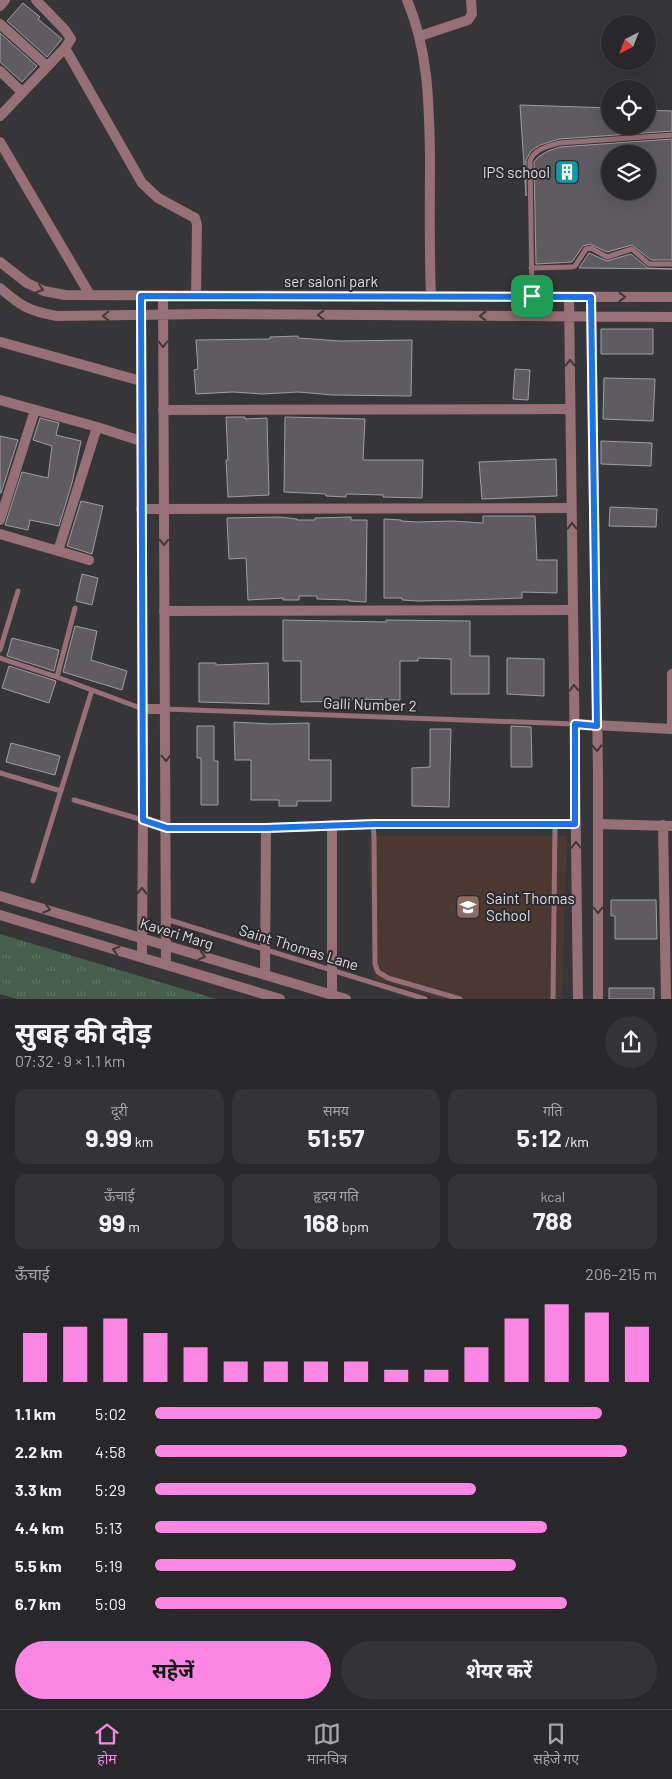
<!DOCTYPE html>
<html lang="hi">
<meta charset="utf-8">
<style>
:root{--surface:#28282a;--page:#343436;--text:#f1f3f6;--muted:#a5a6a8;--line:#444447;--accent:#fc86e3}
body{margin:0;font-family:Barlow,"Noto Sans Devanagari",sans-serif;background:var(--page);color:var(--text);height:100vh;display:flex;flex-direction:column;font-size:19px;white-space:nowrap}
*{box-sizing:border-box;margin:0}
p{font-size:16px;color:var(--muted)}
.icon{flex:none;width:28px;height:28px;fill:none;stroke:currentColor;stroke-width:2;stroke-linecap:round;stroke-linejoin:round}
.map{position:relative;height:999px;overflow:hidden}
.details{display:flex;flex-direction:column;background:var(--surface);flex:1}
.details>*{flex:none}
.needle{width:32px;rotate:222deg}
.fabs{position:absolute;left:601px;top:15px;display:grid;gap:10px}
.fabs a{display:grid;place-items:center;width:55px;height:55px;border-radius:50%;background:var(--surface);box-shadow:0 5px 20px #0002,0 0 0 1px var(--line);font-size:25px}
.pin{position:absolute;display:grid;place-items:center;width:42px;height:42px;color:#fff;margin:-21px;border-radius:10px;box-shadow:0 2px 8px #0006}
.round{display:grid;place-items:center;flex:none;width:52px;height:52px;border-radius:26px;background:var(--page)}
.overview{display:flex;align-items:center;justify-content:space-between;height:85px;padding:0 15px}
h1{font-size:28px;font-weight:700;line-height:38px}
.figures{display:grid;grid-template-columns:repeat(3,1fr);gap:8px;height:85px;padding:5px 15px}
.figures div{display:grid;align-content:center;border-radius:12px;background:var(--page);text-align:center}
.figures b{font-size:25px;font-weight:700}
.figures small{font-size:14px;font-weight:400}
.figures p{font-size:14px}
.chart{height:140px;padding:10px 15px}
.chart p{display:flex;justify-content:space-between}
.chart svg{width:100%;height:90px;margin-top:5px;stroke:var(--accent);stroke-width:6}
.primary-button{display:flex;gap:10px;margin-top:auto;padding:10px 15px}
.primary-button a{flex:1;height:58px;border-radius:30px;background:var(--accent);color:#111;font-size:20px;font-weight:700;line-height:58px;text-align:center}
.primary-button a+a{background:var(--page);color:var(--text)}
ul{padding:0 15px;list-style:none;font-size:16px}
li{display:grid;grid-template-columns:80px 60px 1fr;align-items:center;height:38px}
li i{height:12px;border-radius:6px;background:var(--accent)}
.tab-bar{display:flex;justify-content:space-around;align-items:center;height:70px;border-top:1px solid var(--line);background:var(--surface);font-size:14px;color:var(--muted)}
.tab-bar a{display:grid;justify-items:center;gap:2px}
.tab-bar .on{color:var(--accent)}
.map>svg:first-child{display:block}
</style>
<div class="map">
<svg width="672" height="999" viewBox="0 0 672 999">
<defs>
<pattern id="grass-tufts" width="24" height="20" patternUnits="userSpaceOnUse" patternTransform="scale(1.25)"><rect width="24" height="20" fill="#455f4c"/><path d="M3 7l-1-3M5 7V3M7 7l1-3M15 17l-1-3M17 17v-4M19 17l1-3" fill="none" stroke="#5f7666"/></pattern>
</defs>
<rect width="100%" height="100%" fill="#363538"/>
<path fill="#4b3831" d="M368 836H567L562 999H441L374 979Z"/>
<path fill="url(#grass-tufts)" d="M0 934 216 999H17L0 994Z"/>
<path fill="#5e5c60" stroke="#a09ea2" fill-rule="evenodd" d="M23 3 40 17 38 19 62 39 47 57 7 21Z
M0 33 37 66 22 82 0 62Z
M520 105 610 108V126H648V110L672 111V131L559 139 540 145 531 151 526 160V196Z
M672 139V260H651L632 245 607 252 590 244 583 246 572 262 536 264 534 162 538 157 548 151 560 147ZM610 154H648V191H610Z
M589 253 607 261 631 254 648 268 672 269 579 268Z
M601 329H653V354H601Z
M298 336V338L340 341 412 340 411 396 333 395 298 392 263 394 233 392 196 394 194 370 198 369 196 340 270 339V337Z
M515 369 530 370 528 400 513 399Z
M604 378 655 379 653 421 603 419Z
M226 417H245V419L267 418 269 495 228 497 226 460H228Z
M285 417 365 419 363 460H423L422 498 383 497V495L346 494V497L326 496V494L284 492Z
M40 418 59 423 56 435 81 441 72 483 59 526 30 520 28 530 5 525 22 472 48 478 52 446 33 440Z
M0 436 18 440 1 493H0Z
M601 441 652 443 651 466 601 464Z
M556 459 557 496 482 499 479 462Z
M81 501 103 506 92 554 67 546Z
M610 507 657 509 656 527 609 526Z
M483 516H535L537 560H557V593L522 592V598L468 600 419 601 402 600V598H384V519L401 520V521L417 522 452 521 483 523Z
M280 517 297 519V520H315V518L351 517V520H367L366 602 349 601V600L317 599V596H299V600H283V598L248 600 246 558 229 559 227 518Z
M82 574 98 578 92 605 76 601Z
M283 620 386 622V620L470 621V656H489V694H451V659L418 658V661H400V700L351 699V701L301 702V661H283Z
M75 626 97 631 91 660 127 671 122 690 63 672Z
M12 638 59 650 54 671 7 656Z
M507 658 544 659V696L507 694Z
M199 663H216V665L268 663 269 704 199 702Z
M9 666 56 681 49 703 2 688Z
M234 722 271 724 309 723V760H331V801H297V806H279V800H251V760H235Z
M197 726H214V761H218V805H201V758H197Z
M511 726 531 727 532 767H511Z
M430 729H451L449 807 412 806V768L430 767Z
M11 743 60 756 55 775 6 762Z
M611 900H656L657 939H615V916H611Z
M609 988H654V999H609Z"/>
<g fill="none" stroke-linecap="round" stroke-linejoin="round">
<path stroke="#976f76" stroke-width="5" d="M531 268 572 267 575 266 586 249 591 248 607 257 632 249 649 264H672
M532 296 530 161C534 149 548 146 559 143L672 135
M0 650 18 591
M0 658 57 677 143 709
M57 677 75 608
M165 709 574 724
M0 773 61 791
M74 800 143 820
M373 825 374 836 375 964 378 972 388 978 460 999
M33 881 92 690
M166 919 425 999
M553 999 555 824"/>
<path stroke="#976f76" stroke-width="10" d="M407 0C428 49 429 101 430 154 430 202 429 249 431 296
M0 6 5 0
M0 24 47 66
M420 36 468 20 472 14 471 0
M65 48 142 183 158 198 195 218 197 225 196 296
M0 71 22 92
M0 116 65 48 71 39 65 30 36 0
M0 142 90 295
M1 342 141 381
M0 400 97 427 141 441
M163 410 570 409
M141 509 571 508
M0 520 35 410
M0 534 89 560
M58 551 97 427
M164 611 573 610
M143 709H165
M575 724 672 729
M672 729V674
M143 820 167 828H266L376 824H575
M598 824 672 826
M663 825 666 999
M265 975 266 828
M332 995V825"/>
<path stroke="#976f76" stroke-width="10" d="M0 262 27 283 44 291 65 295 672 297
M0 288C22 307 29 311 57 316L207 314 672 317
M141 296 143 820 142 957
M163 296 166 965
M569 297 578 999
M591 297 598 775V999
M0 896 346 999
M0 915 280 999"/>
</g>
<defs><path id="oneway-chevron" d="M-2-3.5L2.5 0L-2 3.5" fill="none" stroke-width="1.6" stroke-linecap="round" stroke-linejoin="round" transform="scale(1.25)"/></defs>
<g stroke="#41383c">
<use href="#oneway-chevron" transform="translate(40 289) rotate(20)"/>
<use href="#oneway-chevron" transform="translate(622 297)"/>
<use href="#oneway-chevron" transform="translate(321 315) rotate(-180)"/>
<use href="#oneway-chevron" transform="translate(106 316) rotate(179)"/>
<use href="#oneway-chevron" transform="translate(483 316) rotate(-180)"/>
<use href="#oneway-chevron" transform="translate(163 344) rotate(90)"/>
<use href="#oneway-chevron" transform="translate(570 363) rotate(-91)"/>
<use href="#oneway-chevron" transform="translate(572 526) rotate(-91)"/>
<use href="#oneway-chevron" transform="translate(164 542) rotate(90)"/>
<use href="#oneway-chevron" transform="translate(574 688) rotate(-91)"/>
<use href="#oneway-chevron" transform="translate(597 748) rotate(89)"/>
<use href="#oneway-chevron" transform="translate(166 758) rotate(89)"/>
<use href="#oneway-chevron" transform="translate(576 845) rotate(-91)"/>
<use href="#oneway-chevron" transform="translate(142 891) rotate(-89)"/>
<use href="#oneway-chevron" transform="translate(47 909) rotate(17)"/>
<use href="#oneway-chevron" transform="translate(598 910) rotate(90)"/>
<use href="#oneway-chevron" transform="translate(116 950) rotate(-163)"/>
<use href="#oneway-chevron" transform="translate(202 956) rotate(17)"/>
</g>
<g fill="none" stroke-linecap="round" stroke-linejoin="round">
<defs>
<path id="route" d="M141 296 591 297 597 726 575 724V824H376L266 828H167L143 820Z"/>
</defs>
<use href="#route" stroke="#fff" stroke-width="10"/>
<use href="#route" stroke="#1a73e8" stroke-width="6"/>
</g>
<defs>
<symbol id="building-square" viewBox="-11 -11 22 22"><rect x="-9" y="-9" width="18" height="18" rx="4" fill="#0f9aa8" stroke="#2c2a2e"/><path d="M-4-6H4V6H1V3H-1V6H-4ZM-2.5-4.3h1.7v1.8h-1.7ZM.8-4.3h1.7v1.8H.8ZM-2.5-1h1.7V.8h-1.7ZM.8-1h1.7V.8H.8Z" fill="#fff"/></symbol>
<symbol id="school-square" viewBox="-11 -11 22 22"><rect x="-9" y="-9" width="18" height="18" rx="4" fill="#8d6e63" stroke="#2c2a2e"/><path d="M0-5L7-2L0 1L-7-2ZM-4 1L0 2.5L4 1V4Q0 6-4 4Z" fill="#fff"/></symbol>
</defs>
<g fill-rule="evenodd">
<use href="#building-square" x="553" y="158" width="28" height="28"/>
<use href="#school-square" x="454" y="893" width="28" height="28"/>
</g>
<g text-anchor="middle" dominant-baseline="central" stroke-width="4" stroke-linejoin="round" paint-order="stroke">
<g font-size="15" fill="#dfdee0" stroke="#2c2a2e" text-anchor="end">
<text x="550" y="172">IPS school</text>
<text x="486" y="898" text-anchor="start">Saint Thomas<tspan x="486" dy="17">School</tspan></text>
</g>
<g font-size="15" fill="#dfdee0" stroke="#2c2a2e">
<text x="331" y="281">ser saloni park</text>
<text transform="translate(370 704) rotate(2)">Galli Number 2</text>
<text transform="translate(177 933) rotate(17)">Kaveri Marg</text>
<text transform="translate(299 947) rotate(17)">Saint Thomas Lane</text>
</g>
</g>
</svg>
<div class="fabs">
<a><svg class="needle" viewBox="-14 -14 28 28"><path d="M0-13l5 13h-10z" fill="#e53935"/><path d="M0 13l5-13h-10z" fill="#a5a6a8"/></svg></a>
<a><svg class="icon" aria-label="locate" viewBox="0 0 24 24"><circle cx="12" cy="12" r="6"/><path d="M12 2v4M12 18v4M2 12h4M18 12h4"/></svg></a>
<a><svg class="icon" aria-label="layers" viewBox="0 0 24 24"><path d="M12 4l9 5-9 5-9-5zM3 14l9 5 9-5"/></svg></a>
</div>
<div class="pin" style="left:532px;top:296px;background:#1e9e55"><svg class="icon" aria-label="arrive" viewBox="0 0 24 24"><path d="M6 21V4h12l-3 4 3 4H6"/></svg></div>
</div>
<section class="details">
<div class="overview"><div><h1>सुबह की दौड़</h1><p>07:32 · 9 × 1.1 km</p></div><a class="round"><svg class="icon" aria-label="share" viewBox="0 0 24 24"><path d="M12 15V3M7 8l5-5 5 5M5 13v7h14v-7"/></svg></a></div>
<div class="figures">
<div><p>दूरी</p><b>9.99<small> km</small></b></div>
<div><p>समय</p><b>51:57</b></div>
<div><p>गति</p><b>5:12<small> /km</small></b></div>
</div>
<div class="figures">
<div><p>ऊँचाई</p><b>99<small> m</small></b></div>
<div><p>हृदय गति</p><b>168<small> bpm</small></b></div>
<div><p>kcal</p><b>788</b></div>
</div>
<div class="chart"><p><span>ऊँचाई</span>206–215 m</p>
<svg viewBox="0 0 160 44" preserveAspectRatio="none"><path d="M5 44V20M15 44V17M25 44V13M35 44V20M45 44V27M55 44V34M65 44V34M75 44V34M85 44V34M95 44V38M105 44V38M115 44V27M125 44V13M135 44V6M145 44V10M155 44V17"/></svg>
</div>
<ul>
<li><b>1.1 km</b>5:02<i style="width:89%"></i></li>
<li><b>2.2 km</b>4:58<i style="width:94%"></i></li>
<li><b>3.3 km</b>5:29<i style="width:64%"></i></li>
<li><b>4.4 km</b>5:13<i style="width:78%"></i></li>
<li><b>5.5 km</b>5:19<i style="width:72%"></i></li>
<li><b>6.7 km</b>5:09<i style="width:82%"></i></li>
</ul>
<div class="primary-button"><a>सहेजें</a><a>शेयर करें</a></div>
</section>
<nav class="tab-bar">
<a class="on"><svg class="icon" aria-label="home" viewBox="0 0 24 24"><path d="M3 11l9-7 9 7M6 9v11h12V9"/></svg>होम</a>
<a><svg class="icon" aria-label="map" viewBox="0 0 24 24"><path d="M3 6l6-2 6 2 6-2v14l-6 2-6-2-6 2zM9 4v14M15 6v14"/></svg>मानचित्र</a>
<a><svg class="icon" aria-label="saved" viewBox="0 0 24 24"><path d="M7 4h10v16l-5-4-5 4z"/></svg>सहेजे गए</a>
</nav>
